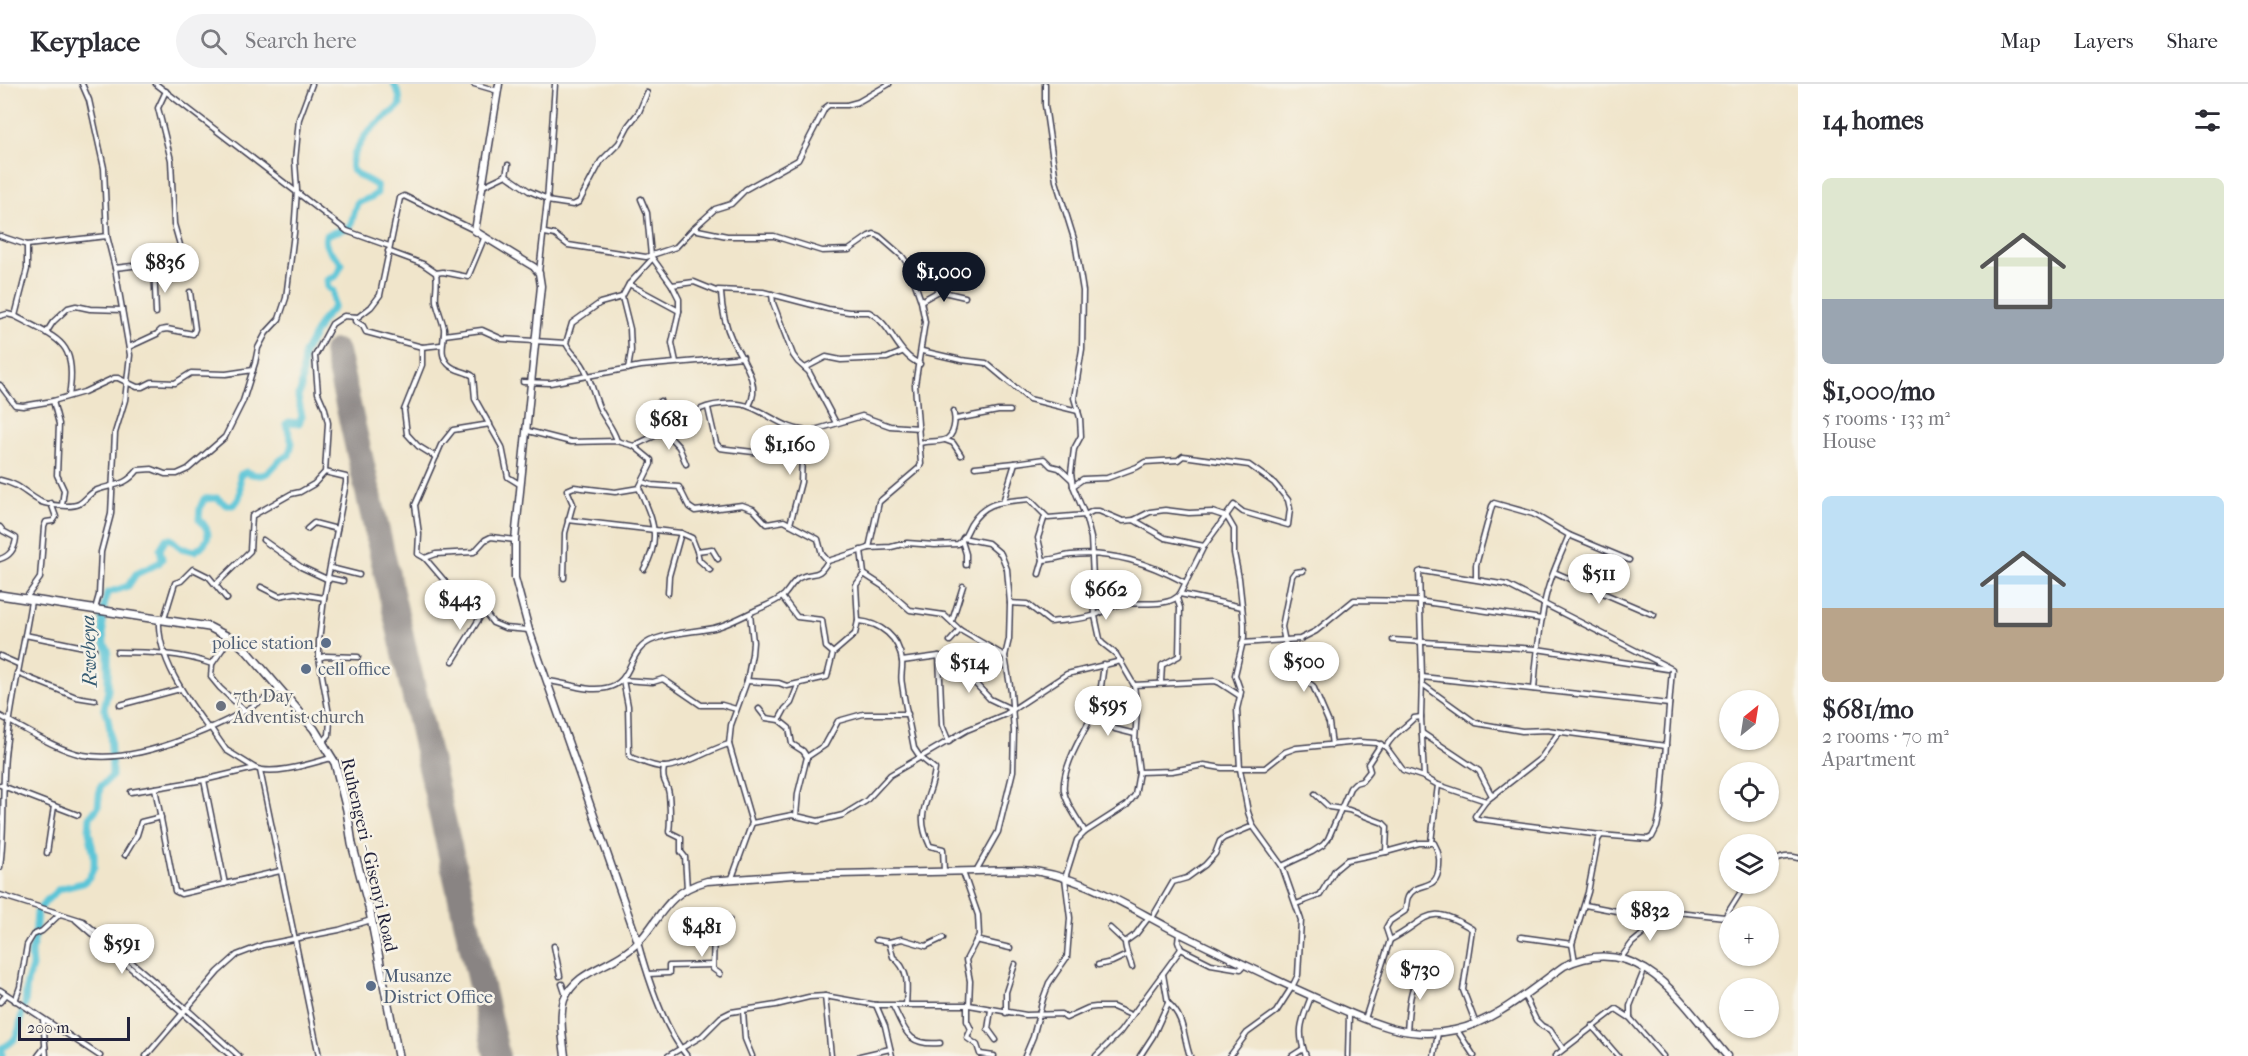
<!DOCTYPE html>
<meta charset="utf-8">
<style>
:root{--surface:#fff;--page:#f2f2f3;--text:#2b2b33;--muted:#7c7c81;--line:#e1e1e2;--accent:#111827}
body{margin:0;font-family:"IM FELL French Canon",serif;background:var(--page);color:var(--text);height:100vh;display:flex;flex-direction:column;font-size:22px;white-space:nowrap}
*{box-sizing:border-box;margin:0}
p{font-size:20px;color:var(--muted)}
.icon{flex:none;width:33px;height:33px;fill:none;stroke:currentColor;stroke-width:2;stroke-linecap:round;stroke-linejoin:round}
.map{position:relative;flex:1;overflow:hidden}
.panel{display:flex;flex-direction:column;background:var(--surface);width:450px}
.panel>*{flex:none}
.needle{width:39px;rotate:30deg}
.fabs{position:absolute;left:1719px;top:606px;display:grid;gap:12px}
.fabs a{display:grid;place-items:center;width:60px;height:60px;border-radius:50%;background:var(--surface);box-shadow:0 2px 4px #0004;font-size:30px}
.scale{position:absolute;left:18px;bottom:15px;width:112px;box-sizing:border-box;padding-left:6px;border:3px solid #22223b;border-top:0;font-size:16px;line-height:21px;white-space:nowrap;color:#22223b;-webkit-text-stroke:4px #f7f3e8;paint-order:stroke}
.price{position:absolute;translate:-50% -51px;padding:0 14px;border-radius:21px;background:#fff;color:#222;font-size:20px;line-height:39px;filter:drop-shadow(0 2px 3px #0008)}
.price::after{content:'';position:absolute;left:50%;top:36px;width:18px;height:14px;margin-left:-9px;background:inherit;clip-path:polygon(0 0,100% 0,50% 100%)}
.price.current{background:var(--accent);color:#fff}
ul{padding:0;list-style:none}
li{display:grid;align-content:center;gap:12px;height:318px;padding:0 24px}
li span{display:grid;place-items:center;height:186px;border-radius:9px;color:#555}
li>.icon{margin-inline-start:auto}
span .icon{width:108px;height:108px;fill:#fffc;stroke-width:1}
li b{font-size:26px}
h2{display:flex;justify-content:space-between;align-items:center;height:72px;padding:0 24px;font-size:26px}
header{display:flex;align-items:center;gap:36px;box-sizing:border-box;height:84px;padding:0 30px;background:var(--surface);border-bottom:2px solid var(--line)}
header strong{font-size:28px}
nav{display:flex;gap:33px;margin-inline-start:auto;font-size:21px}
.search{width:420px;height:54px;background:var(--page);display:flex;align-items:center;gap:15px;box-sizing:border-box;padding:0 21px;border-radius:33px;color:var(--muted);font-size:22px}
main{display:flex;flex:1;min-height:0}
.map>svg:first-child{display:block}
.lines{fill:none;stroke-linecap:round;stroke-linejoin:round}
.river{stroke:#5bc5d7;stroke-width:7}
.runway{stroke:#898483;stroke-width:26}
.minor-casing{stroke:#413f51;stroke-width:7}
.primary-casing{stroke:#413f51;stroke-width:9}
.trunk-casing{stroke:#413f51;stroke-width:10}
.minor{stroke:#fff;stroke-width:4}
.primary{stroke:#fff;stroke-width:6}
.trunk{stroke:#fff;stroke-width:7}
.service-dot{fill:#5c6f8a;stroke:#f7f3e8;stroke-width:2}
.worship-dot{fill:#6b7280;stroke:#f7f3e8;stroke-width:2}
.labels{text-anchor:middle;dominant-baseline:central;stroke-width:5;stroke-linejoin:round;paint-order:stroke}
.service-label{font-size:18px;fill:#4e5e75;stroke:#f7f3e8;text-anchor:start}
.worship-label{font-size:18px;fill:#5b616d;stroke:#f7f3e8;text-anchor:start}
.street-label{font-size:18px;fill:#22223b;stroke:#f7f3e8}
.water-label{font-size:20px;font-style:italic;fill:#365b72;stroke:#f7f3e8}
</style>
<header>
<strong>Keyplace</strong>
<div class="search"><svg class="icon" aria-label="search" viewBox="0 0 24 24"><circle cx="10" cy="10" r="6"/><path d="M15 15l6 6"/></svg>Search here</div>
<nav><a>Map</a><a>Layers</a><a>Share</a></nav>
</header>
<main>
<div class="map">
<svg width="1798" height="972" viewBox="0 0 1798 972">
<rect width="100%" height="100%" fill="#f7f3e8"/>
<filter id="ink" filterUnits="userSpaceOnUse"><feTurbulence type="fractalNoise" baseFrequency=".0167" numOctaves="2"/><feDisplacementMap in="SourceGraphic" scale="12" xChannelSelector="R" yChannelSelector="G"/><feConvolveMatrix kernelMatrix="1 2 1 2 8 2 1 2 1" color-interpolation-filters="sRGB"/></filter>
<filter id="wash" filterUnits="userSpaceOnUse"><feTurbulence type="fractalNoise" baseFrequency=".008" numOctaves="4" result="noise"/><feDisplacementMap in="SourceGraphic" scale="24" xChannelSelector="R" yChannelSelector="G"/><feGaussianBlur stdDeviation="1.35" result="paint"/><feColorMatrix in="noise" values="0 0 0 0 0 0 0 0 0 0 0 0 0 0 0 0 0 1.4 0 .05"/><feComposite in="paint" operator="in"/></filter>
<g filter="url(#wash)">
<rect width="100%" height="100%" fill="#f0e5cb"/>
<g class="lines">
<!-- river -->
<g class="river">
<path d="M25 921 27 898 32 883 31 869 35 853 37 828 47 816 59 805 83 799 90 792 94 783V771L89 747 90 733 98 723 100 703 112 692 110 646 108 634 104 624 108 606V566L104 559 102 533 107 509 128 502 136 490 159 479 162 475 160 465 166 455H171L181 464 195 467C211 457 212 448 199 435L200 424 204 415 217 414 226 421H233C244 413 239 403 240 391L246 388C274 399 269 378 289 371L292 359 286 340 289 338 299 339 302 332 298 313 301 305 304 269 321 238 334 223 333 207 328 204 327 196 336 192 342 180C336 170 322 166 326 151L350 143 357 119 372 113 377 109V102C370 96 359 93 353 87 346 78 364 52 371 45 379 36 391 31 400 21L399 11 394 0"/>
<path d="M2 972V964C22 955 18 943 23 925"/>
</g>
<!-- runway -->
<path class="runway" d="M336 268 497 972"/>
</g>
</g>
<g filter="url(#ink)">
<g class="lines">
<!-- minor casing -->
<g class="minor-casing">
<g id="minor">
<path d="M82 0 89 16 104 84 107 152 115 184 130 271 125 316 115 349 111 430 101 468 99 511 95 525"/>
<path d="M156 0 347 147 389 162"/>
<path d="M474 0 498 7"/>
<path d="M506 91 529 107 548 115"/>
<path d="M483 102 506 91 508 81"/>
<path d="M641 115 647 129 651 172 672 201 679 215V227L672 259 676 278"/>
<path d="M547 117 573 121 579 118 601 77 619 59 628 42 639 28 647 9"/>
<path d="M693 145 715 125 731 120 746 105 798 76 825 24 829 21H847L858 18 889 0"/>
<path d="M545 149 555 151 568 161 646 173 676 163 693 145 727 152H774L822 167 849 166 869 152 874 150 879 152 902 172 909 182 921 217 925 238 915 301 921 380 919 384 879 418 869 464"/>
<path d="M0 152 27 161 107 152"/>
<path d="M388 167 423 180 436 189C438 199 435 208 436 217 438 227 442 235 444 244 445 257 438 269 448 280 454 287 466 287 473 292L475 315 502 363 508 393 521 401"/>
<path d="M154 180 156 229"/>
<path d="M115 184 175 177 181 175 182 168 174 140 171 76 158 24 166 7"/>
<path d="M539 188 547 117 555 0"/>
<path d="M436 189 443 188 468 193 485 152"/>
<path d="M629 200 679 227"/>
<path d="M672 201 694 198 721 209C722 226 725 241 732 256 742 276 762 300 749 322"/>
<path d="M718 206 763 208 828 225 849 228H869C893 241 895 269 920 280"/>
<path d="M772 210 773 219 793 271 798 278 809 288 836 339"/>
<path d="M921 217 939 207 965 213"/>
<path d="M0 232 7 230 15 232C58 256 78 256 69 312"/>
<path d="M15 232 27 185V161"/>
<path d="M355 233V237L363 242 366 248 422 263"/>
<path d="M46 249 53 238 68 224 76 222 90 225 122 226"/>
<path d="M444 251 482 246 502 255 566 259 572 239 600 219 622 213"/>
<path d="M566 259C570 269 578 273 583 282 590 293 593 307 597 318 601 332 613 342 617 357"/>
<path d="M129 263 157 250 161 246 167 245 193 250 195 245 190 208"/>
<path d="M922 267 961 276 986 279 1029 315 1078 327"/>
<path d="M805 284 826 273 841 276 887 274 902 268"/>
<path d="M628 285 631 267 630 245 622 213 629 200 652 175"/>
<path d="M523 298 550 299 641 282 743 273"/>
<path d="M0 301 15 321 23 322 53 317 84 308 114 294H118L137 303H142L152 298 175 299 191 289 226 290 253 286"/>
<path d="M53 317 59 340 57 391 64 406 62 421"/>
<path d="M660 317C657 328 657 338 662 348"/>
<path d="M708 324 716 359 720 364C748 368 775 369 802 376"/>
<path d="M956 335 998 327H1010"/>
<path d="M490 340 453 346 441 361 415 421 419 450 418 470 425 474 448 501 480 522 493 539 505 544 529 546"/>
<path d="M528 347 571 358 617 357 634 362C650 353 669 347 685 337 689 334 692 331 696 328 708 319 737 317 750 323 771 331 787 347 811 347L862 332 890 342 919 344"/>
<path d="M664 347 679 363 686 380"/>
<path d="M945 356 953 359 961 371"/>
<path d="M920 359C927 357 937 358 944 356 955 353 956 335 953 327"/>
<path d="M436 373 418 362 407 350 404 326 422 281V263L441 261"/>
<path d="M975 383 1015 379"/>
<path d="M325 388 346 393V399L324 514 319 557V574L325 572 358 573"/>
<path d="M0 396C22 401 24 409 41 418 49 421 71 424 79 420 86 416 89 409 97 406 116 399 124 403 138 386L152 385 165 390H177L188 385 225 353 243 317 255 279 258 264 266 249 279 235 286 214 294 149 297 106 295 77 299 35 312 0"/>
<path d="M643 398 652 401 679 403 689 423 695 427 742 421 753 425 767 440 784 437 818 455 822 470 828 477"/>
<path d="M639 404C653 436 662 454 644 485"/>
<path d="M1003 418 1015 379 1044 375 1051 382 1059 384 1072 396"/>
<path d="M568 436 681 449 692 454 697 467 712 465 718 475"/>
<path d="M1134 436 1150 428 1165 426 1189 429 1212 428 1227 433 1234 445V469L1239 494 1244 540V553L1235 591 1241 608 1237 625 1240 685 1248 728 1253 742 1282 782 1301 836 1298 891 1292 903 1276 928 1247 949 1230 972"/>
<path d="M790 440 801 398 803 347"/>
<path d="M0 443 3 447 16 454C15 464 10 472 0 475"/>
<path d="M307 445 314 439 337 445"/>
<path d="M963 454 988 459 1001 470 1007 485 1010 519 1009 555 1005 572 1011 608 1014 647 1013 687 998 748 976 787"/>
<path d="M263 456 301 483 329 496"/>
<path d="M962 457 966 470V481"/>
<path d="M697 467 699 476 710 486"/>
<path d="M425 474 436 470 474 468 485 456 491 453 515 456"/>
<path d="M1043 476C1053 476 1062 472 1071 471 1113 467 1148 479 1184 498"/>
<path d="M331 484 359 491"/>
<path d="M1303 487 1295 488 1292 492 1282 543 1285 558 1297 586 1304 596 1313 602 1329 639 1332 661"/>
<path d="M1554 488 1654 531"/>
<path d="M864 490 884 503 910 526 944 531 960 546 1005 572"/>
<path d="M1039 490 1043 476 1038 454 1045 432"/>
<path d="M329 494 343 497"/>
<path d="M564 494 565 449 573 420 567 406 574 403 615 408 639 404 651 380V376L634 362"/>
<path d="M1476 495V481L1492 422 1494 419 1533 430 1569 451 1629 476"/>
<path d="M216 500 250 467 252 432 291 410 300 408 314 400 325 388 328 339 325 325 318 309 315 272 332 240 344 232 358 233 371 223 380 211 400 114 404 112 474 146"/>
<path d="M261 503 279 512 295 509 324 514"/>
<path d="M668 509 669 492 681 449"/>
<path d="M1180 510 1242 523"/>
<path d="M782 513 797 533 822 536 826 563 833 569"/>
<path d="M26 514 40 494 44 443 46 438 53 437 56 433 51 419"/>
<path d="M1010 519 1027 520 1050 538C1064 536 1079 536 1092 532 1102 530 1111 521 1122 520 1137 518 1170 524 1180 510L1204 462 1234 421 1243 428 1288 441 1290 425 1288 416 1274 399 1249 381 1183 372 1178 376 1145 378 1137 383 1107 394 1083 395 1073 402"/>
<path d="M159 535C157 574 186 614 208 644"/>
<path d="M164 535 175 499 181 497 193 485 209 493 227 515"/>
<path d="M858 537C881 539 899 553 902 577 903 585 900 592 902 600 905 622 910 643 914 664L920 673 935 685C931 717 913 727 930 762L943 765 944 787"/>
<path d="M952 537 963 502"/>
<path d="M25 551 94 565"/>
<path d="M230 554 212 580 211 593 220 604 245 627"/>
<path d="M1393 556 1537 565 1667 585"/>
<path d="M950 557 960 546"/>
<path d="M1242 559 1300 555 1316 547 1354 516 1418 517 1542 535"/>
<path d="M117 568C149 568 181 569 212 580"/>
<path d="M0 572 18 580"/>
<path d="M939 572 942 641 949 658"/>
<path d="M319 574 330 636 329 651 323 658"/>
<path d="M453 577 484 527"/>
<path d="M902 577 939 572 972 596 990 615 1011 625"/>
<path d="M17 589 76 613 95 616"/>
<path d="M1422 593 1669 620"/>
<path d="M548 597C567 599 586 608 606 604 636 598 625 565 655 555 674 548 694 548 714 544 726 541 740 534 752 528 762 523 775 519 784 511 789 506 793 497 799 494 814 486 817 496 828 477L869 464 891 463 907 459 935 461 958 460C965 455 967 447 971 440 986 416 1003 418 1029 415L1048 434 1085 431 1093 427H1099L1123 437 1134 436 1165 454 1204 462"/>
<path d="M747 597 779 599 787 602 827 593 833 569 855 550 858 537 856 501 864 490 861 466"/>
<path d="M1161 598 1162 581 1179 572 1180 524 1177 514"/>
<path d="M1422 600 1476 639 1522 647 1547 646 1666 662"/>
<path d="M1134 601 1215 597 1220 599 1240 612"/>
<path d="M1534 605C1536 577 1539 549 1544 521 1548 497 1560 473 1569 451"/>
<path d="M120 621 180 605"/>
<path d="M759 625 766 634 779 636 789 644 792 660 803 667 807 673"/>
<path d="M1095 625 1115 645 1135 650"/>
<path d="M0 632C23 644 59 667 83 671 141 682 232 638 280 605"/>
<path d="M779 636 785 625 791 619 798 601"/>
<path d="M210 643 226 666 255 684"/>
<path d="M1559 648 1541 674 1486 717 1475 732 1477 735 1601 751"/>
<path d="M1422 649 1479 687 1492 712"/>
<path d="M729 660C708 666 687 681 665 683 654 684 642 677 632 674L629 671 628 622 623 596 653 598 663 595 701 621H722L736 625"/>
<path d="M1386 663C1392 650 1405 644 1414 634L1421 633"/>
<path d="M664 683C661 699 668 699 669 710 670 725 671 733 669 748L681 754V768L685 773 687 805"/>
<path d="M260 686 319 972"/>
<path d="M1139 688 1172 687 1204 681 1222 684H1265L1285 668 1296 664 1359 658 1376 659 1386 663 1403 686 1424 693"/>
<path d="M204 696 225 800"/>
<path d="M0 701 78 731"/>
<path d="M1438 701 1486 717"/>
<path d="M155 704 175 807 181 810 280 787"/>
<path d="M131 708 204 696 255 684C274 692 312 679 331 674"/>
<path d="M1315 710 1329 723 1349 726 1383 739 1387 743 1386 768"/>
<path d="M796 732 798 709 807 673 825 661 838 637 863 630H908"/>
<path d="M752 739 792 731 818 737 843 731 866 717 890 691 967 646 1006 630 1067 590 1121 577"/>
<path d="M1085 748C1079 736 1066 721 1064 707 1061 683 1085 647 1095 626 1101 611 1102 595 1104 580"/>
<path d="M1431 758 1438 701 1424 693 1421 633 1422 593 1419 488 1422 487 1507 501 1672 585 1661 724 1657 743 1652 753 1648 755 1601 751 1598 756 1588 808 1572 860 1575 877"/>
<path d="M47 769 54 722"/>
<path d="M125 771 137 751 141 738 161 733"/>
<path d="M1768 781C1777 774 1787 771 1798 774"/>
<path d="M1282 782 1312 768 1323 761 1328 755 1350 704 1355 699 1362 697 1370 687 1368 680 1381 660"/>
<path d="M0 783C5 746 2 709 5 672 10 620 23 568 31 517"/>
<path d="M963 788 978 831 979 851 966 876 970 897 969 921"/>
<path d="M732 794 752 739 729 660 731 641 747 597 752 570 753 558 750 530"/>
<path d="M0 811 83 837 189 927 239 972"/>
<path d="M1296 820 1320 811 1335 786 1347 776 1386 768 1419 759H1434C1438 766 1440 774 1439 782 1437 810 1418 795 1408 813 1406 817 1407 822 1405 827L1390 837 1386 844 1390 856 1365 935"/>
<path d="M1585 821 1622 828H1677L1725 833 1742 806 1749 800"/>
<path d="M1152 834 1173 798 1187 794 1205 781 1215 770 1220 757 1224 754 1253 742"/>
<path d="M76 836 231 972"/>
<path d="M714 836V844L729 835H724"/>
<path d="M714 844 713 885 720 890"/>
<path d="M1110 844 1125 858 1136 850 1149 833"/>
<path d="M1644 849 1662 829"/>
<path d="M1179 850 1178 857 1181 865"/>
<path d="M1521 853 1572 860"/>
<path d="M876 856 889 858 902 855 926 862 943 854"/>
<path d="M976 856 1010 864"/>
<path d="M1390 856C1428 837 1426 816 1472 845L1463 906 1476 940"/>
<path d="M638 858C647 891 664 945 687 972"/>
<path d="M680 858 714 859"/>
<path d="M889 858 893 873C910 886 907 903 906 921"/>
<path d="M1125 858C1125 867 1130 874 1132 883"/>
<path d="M554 862 560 892"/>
<path d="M1621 874 1632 859 1643 850 1642 829"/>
<path d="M1098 881 1112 878 1127 871"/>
<path d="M648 890 669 889V882L713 881"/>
<path d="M562 900 565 909"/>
<path d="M0 906 100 972"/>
<path d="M1524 911 1536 936 1542 942 1550 946 1563 965"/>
<path d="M825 912 831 972"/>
<path d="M15 917 20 903 27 861 33 851 42 847 60 830"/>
<path d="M0 918 6 911"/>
<path d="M1168 919C1185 933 1183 953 1190 972"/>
<path d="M876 921 885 942 892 972"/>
<path d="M967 921V937L971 945 967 954 977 961 980 970 994 972"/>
<path d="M893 922C906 947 907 962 940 959"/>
<path d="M991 926 988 945 996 956"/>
<path d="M743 927 745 955 752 972"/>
<path d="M1006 929V908L1015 880"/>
<path d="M1630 933V922L1645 884"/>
<path d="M43 935 46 972"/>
<path d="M1592 942 1618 972"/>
<path d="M1457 946 1474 972"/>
<path d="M1407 948C1409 923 1408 898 1429 881"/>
<path d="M38 972 45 963"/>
<path d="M146 972 218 888 237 871 263 861 339 846 371 836"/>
<path d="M668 972 702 952 721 933 731 928 776 921 809 913 825 912 876 921H969L1026 931 1061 930 1066 934 1088 924 1096 923H1113L1131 931"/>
<path d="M860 972 890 965"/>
<path d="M1025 972 1033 953 1043 915 1049 899 1067 873 1070 834 1065 794 1077 756 1085 748 1127 721 1135 711 1139 688 1135 657 1137 625 1134 601 1116 570 1102 559 1100 555 1095 532 1091 454 1085 431 1073 402 1071 389 1074 365 1081 352 1080 334 1074 314 1082 265 1083 207 1075 158 1056 97 1045 21V0"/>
<path d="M1096 972 1120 948 1181 865 1211 880 1241 885 1244 881"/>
<path d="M1140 972 1153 952 1168 919 1163 890"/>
<path d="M1292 972 1303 965"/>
<path d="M1306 972C1296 947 1302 936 1311 913"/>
<path d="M1348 972 1349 931"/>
<path d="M1434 972 1438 949"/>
<path d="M1555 972 1616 925 1630 934 1663 972"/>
</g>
</g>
<!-- primary casing -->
<g class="primary-casing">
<g id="primary">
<path d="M499 0 475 147 534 183 539 189 541 202 515 456V494L529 546 638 858"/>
<path d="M565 972C563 956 559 932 564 916 575 889 604 884 625 869 659 847 658 810 707 797L793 791 1022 786C1079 789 1128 823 1177 848 1226 872 1275 896 1325 918 1368 937 1407 957 1455 946 1496 937 1530 906 1564 882 1641 845 1684 922 1727 972"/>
</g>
</g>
<!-- trunk casing -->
<g class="trunk-casing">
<path id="trunk" d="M0 511 209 543 236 557 247 567 314 645 335 679 347 726 352 760 369 823 398 972"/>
</g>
<!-- minor -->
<use href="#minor" class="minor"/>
<!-- primary -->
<use href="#primary" class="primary"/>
<!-- trunk -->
<use href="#trunk" class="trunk"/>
</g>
</g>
<!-- markers -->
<g class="service-dot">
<circle cx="326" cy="559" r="6"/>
<circle cx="306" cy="585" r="6"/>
<circle cx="371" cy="902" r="6"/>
</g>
<circle class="worship-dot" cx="221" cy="622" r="6"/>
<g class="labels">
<!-- service labels -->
<g class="service-label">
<text x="314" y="559" text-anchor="end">police station</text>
<text x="318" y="585">cell office</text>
<text x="383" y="892">Musanze<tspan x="383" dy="21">District Office</tspan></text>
</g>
<!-- worship labels -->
<g class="worship-label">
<text x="233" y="612">7th Day<tspan x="233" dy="21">Adventist church</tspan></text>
</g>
<!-- street labels -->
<g class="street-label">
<text transform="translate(369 771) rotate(77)">Ruhengeri - Gisenyi Road</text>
</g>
<!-- water labels -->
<g class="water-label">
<text transform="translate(89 567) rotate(-92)">Rwebeya</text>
</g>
</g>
</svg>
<div class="fabs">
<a><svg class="needle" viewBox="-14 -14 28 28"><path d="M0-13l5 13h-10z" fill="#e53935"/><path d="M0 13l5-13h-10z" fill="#7c7c81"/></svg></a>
<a><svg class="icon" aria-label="locate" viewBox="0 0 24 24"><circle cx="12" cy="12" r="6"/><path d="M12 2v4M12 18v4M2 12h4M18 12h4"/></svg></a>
<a><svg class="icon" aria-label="layers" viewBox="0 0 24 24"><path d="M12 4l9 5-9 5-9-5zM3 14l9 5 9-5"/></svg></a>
<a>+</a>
<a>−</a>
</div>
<div class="scale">200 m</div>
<b class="price" style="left:165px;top:210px">$836</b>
<b class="price current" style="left:944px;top:219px">$1,000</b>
<b class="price" style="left:669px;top:367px">$681</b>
<b class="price" style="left:790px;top:392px">$1,160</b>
<b class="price" style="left:1599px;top:521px">$511</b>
<b class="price" style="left:1106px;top:537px">$662</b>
<b class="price" style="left:460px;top:547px">$443</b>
<b class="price" style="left:1304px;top:609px">$500</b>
<b class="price" style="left:969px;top:610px">$514</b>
<b class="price" style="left:1108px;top:653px">$595</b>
<b class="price" style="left:1650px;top:858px">$832</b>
<b class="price" style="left:702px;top:874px">$481</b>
<b class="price" style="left:122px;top:891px">$591</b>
<b class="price" style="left:1420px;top:917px">$730</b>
</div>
<section class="panel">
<h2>14 homes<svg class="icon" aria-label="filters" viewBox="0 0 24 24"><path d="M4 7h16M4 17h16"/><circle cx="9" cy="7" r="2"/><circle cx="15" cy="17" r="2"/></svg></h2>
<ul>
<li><span style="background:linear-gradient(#dfe7d0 65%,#9aa5b1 0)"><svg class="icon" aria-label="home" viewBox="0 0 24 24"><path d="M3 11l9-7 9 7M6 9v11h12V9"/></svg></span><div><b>$1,000/mo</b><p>5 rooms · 133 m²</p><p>House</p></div></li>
<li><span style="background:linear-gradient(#bfe0f5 60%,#b9a48a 0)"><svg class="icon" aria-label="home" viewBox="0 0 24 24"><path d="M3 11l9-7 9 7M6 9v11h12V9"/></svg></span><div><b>$681/mo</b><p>2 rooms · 70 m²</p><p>Apartment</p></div></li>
</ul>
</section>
</main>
